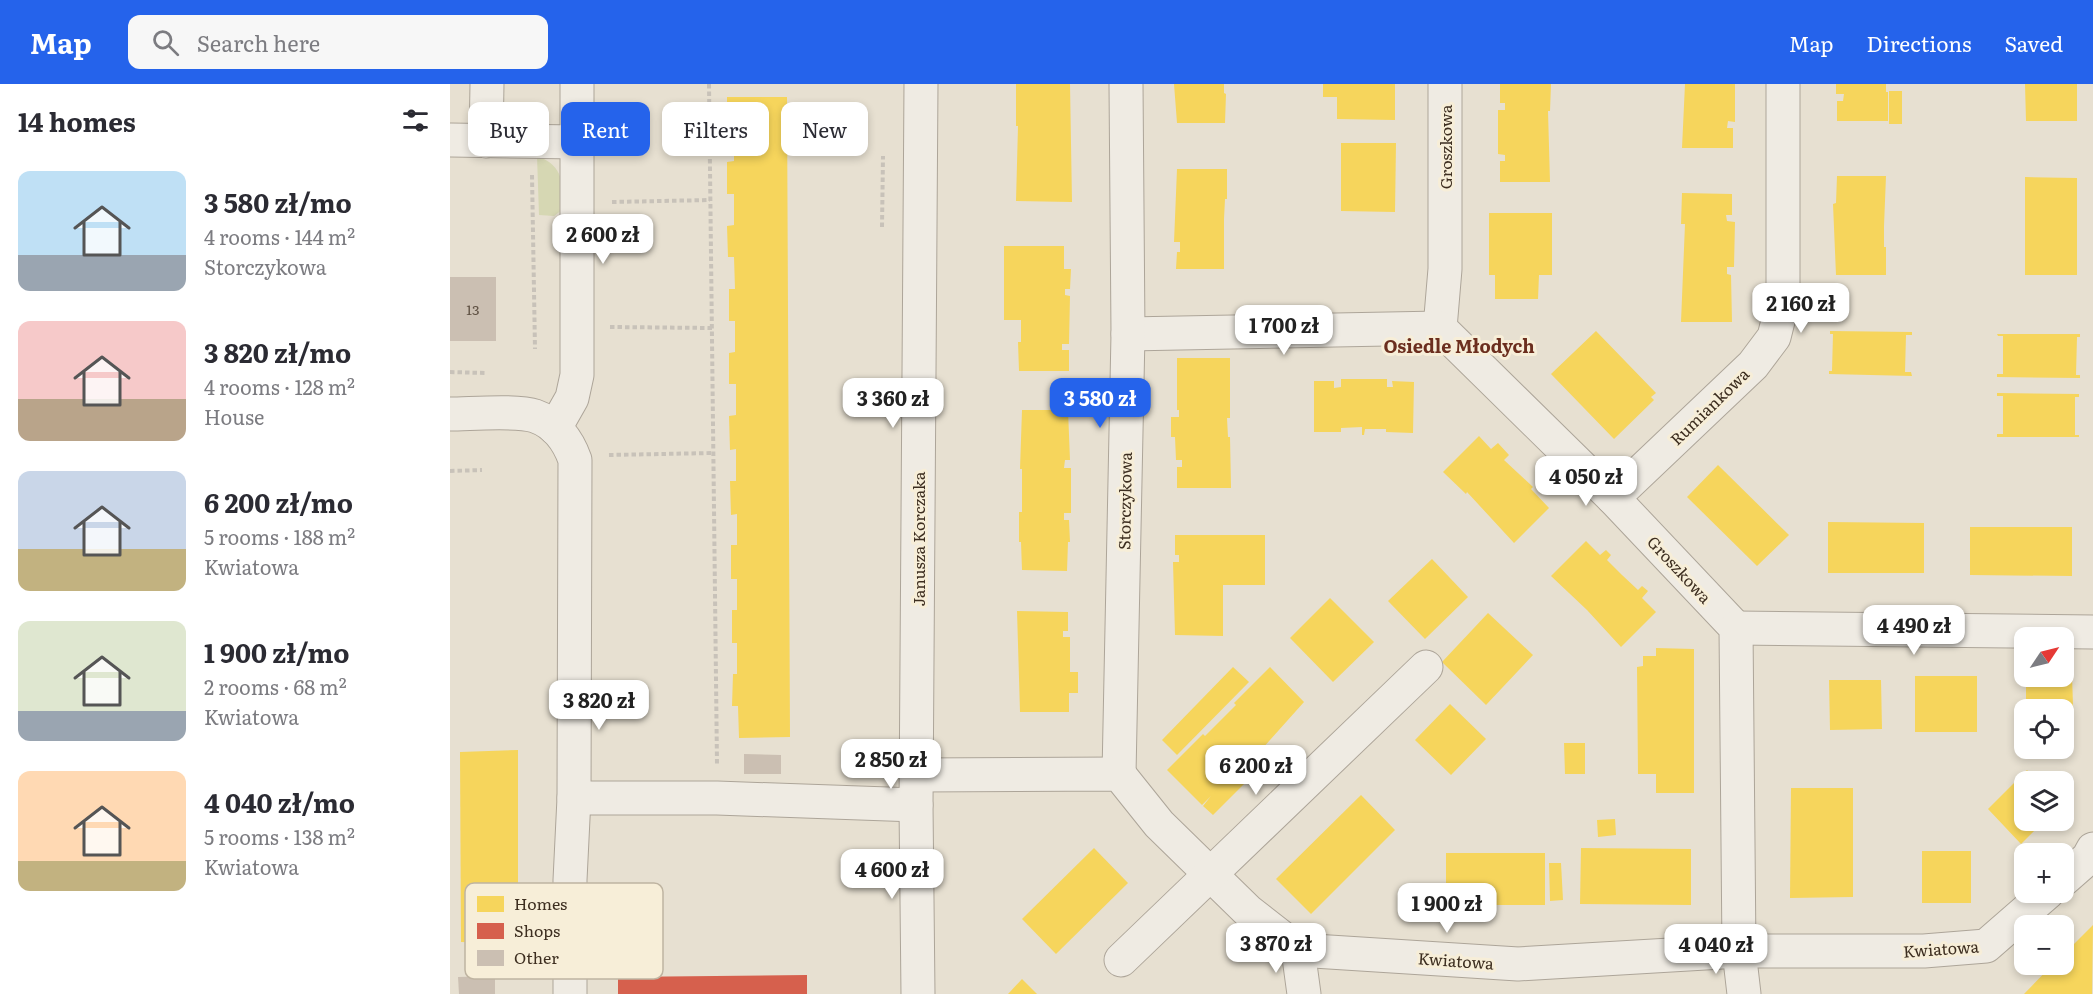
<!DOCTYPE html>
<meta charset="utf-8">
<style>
:root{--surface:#fff;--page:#f7f7f7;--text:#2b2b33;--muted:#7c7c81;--accent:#2563eb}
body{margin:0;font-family:Literata,serif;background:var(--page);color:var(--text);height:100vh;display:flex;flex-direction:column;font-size:22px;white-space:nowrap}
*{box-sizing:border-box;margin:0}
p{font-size:20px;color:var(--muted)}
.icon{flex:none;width:33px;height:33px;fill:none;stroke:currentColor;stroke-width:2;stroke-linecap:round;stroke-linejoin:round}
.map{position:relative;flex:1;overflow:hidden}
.details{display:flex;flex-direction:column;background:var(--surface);width:450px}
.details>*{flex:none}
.banner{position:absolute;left:18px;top:18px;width:570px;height:54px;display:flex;gap:12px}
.needle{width:39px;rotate:55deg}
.tools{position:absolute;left:1564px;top:543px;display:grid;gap:12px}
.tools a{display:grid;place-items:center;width:60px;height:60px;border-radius:12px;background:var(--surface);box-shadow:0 3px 9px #0003;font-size:30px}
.price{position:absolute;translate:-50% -51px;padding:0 14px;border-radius:12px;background:#fff;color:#222;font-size:20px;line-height:39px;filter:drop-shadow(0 2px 3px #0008)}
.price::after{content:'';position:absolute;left:50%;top:36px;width:18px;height:14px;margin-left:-9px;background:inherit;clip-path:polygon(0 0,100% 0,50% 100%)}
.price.current{background:var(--accent);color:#fff}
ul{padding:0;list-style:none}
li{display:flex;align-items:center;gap:18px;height:150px;padding:0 18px}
li span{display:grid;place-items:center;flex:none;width:168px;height:120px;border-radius:12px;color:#555}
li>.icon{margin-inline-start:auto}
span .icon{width:72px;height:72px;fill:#fffc;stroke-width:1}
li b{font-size:26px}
h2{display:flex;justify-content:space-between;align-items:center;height:72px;padding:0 18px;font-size:26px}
.pill{padding:0 21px;border-radius:12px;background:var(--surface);box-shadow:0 3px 9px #0003;font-size:21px;line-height:54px}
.pill.current{background:var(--accent);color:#fff}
header{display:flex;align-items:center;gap:36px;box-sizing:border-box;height:84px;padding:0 30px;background:var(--accent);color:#fff}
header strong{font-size:28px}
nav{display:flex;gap:33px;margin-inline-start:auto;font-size:21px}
.search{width:420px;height:54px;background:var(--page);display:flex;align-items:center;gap:15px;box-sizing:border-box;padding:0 21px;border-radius:12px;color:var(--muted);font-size:22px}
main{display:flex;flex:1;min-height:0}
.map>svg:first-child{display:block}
.green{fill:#d6d7b3}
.homes{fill:#f6d55c}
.shops{fill:#d6604d}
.building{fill:#cbbfb2}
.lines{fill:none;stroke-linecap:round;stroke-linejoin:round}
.minor-casing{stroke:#ada599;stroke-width:35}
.path{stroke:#c8c2b9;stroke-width:4;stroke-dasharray:4.5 3;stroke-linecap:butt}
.minor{stroke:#efebe3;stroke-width:33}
.labels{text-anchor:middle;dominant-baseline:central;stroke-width:6;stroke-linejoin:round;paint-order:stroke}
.number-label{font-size:14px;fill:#605244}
.street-label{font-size:16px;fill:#3d2e20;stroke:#f7eed8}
.neighbourhood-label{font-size:18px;font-weight:bold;fill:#6b2e1e;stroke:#f7eed8}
.key{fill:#f7eed8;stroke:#bfb4a1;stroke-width:1.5}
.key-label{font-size:16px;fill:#3d2e20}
</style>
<header>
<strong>Map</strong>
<div class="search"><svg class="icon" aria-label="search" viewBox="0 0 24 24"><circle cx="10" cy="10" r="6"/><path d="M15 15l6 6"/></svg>Search here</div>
<nav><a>Map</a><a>Directions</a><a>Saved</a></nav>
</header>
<main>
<section class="details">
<h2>14 homes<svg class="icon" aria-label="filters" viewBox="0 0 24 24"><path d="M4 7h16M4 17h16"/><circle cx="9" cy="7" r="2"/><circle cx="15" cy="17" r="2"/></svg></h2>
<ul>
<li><span style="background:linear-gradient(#bfe0f5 70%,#9aa5b1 0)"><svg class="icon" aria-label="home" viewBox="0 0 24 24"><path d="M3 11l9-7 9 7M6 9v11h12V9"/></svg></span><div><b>3 580 zł/mo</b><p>4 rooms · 144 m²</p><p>Storczykowa</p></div></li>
<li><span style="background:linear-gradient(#f6c9c9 65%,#b9a48a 0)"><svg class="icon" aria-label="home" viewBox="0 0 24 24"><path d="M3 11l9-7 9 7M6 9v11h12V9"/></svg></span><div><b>3 820 zł/mo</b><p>4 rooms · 128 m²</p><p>House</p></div></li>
<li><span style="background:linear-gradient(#c9d6e8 65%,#c2b280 0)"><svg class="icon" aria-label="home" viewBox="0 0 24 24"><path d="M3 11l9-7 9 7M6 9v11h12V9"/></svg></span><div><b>6 200 zł/mo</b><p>5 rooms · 188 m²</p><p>Kwiatowa</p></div></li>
<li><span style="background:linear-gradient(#dfe7d0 75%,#9aa5b1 0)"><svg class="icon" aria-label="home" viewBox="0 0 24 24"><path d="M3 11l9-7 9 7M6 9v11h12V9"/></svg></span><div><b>1 900 zł/mo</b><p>2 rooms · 68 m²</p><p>Kwiatowa</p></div></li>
<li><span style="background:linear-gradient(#ffd9b3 75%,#c2b280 0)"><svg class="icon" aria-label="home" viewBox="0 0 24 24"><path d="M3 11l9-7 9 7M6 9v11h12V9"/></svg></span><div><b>4 040 zł/mo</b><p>5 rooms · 138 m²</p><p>Kwiatowa</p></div></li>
</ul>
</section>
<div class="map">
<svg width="1643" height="910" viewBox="0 0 1643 910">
<rect width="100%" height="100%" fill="#e7e0d1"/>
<!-- green -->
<path class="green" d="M87 72C115 82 113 101 112 126L104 132 89 131Z"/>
<!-- homes -->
<g class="homes">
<path d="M566 0H620L622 118 566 117 568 42H566Z"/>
<path d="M724 0H774V9L776 10 775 39H727Z"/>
<path d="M873 0H945V36L887 35V13H873Z"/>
<path d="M1050 0H1101L1100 27H1098L1100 98H1050V77H1055V71L1048 70V26H1055V19H1050Z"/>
<path d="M1235 0H1285V38L1278 37 1277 44H1283V64H1232Z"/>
<path d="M1386 0H1436V8H1438V37H1387V17H1393L1394 10H1386Z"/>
<path d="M1575 0H1627V37H1576Z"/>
<rect x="1439" y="7" width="13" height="33"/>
<path d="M277 13H337L340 653 289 654 288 622H282L283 590H287V559H282V526H287V495H281V461H287V430L281 431 280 397H286V365L280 366 279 332 286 331V300H279V269L285 268V237H279V205H285L284 173H278L277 142 284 141V110H277V78L284 77V47H277Z"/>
<path d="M891 59H946L945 128 891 127Z"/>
<path d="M727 85H777V115H775L774 135V185H726L727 168H730V158H724Z"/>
<path d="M1387 92H1436L1434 142V163H1436V191H1386L1383 120 1386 119Z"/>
<path d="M1575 93 1627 94V191H1575Z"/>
<path d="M1232 109 1282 110V131H1276L1277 137 1285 138 1284 183H1277V190L1281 191 1282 238H1231L1235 140H1231Z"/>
<path d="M1039 129H1102V191H1089L1088 215H1045V191H1039Z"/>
<path d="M554 162H614V185H621L620 205H615V211L620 212 619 260H612V266H619V287H569L568 258H571V236H554Z"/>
<path d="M1146 247 1206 309 1201 313 1204 316 1164 355 1101 290Z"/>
<path d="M1380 247 1462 248V251H1456L1455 288H1461L1462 292 1379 290V287H1382L1383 250H1380Z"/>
<path d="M1547 250H1630V253H1627L1626 291H1630V294L1547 293V290H1553V252H1548Z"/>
<path d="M727 274H780V334H777L778 353H780L781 404H727V383H732V376H726L725 353H721V333H729V326H727Z"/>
<path d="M891 295H937V303H943L942 297 964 298 963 349 936 348V345H915L914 351H912V343L891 344V348H864V297H884V304L891 303Z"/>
<path d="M1547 309 1629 310V313H1625V351H1629V353H1547V350H1553V312H1547Z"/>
<path d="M572 326H618L620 376H615L614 384H621V429H614V436H619L620 458H618L617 487 572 486 571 458H569V428H572V385H570Z"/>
<path d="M1029 352 1041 365 1048 359 1059 371 1054 376 1083 403 1081 405 1099 424 1064 459 1017 408 1016 410 993 388Z"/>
<path d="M1268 381 1339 451 1307 482 1237 413Z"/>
<path d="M1378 438 1474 439V489H1378Z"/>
<path d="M1520 443H1622V492L1520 491Z"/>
<path d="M725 451H815V501H773V552L725 551 723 478H729V471H725Z"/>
<path d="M1136 457 1150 471 1156 466 1161 471 1157 476 1172 491 1188 506 1192 502 1198 507 1192 514 1206 528 1171 563 1137 526 1101 492Z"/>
<path d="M982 475 1018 513 975 555 938 517Z"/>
<path d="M880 514 924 558 883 598 840 554Z"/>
<path d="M567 527 618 528V547H613V553H620V588H628V609H619V628H570Z"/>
<path d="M1038 529 1083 571 1036 621 992 578Z"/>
<path d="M1206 564 1244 565V709H1206V690H1188L1187 583 1193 582V572H1206Z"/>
<path d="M783 583 799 598 727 671 712 656Z"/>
<path d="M820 583 854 618 795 684 802 692 763 731 753 722 761 712 752 721 717 686 753 650 755 652 786 621 784 619Z"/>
<path d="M1614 591H1622L1624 652H1614V626H1576V592Z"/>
<rect x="1465" y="592" width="62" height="56"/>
<path d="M1379 596H1431L1432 645 1380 646Z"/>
<path d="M1000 620 1036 655 1001 691 965 656Z"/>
<path d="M1114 659H1135V690H1115Z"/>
<path d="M68 666V860L11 858 10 668Z"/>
<path d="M1577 686 1588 698H1575V736H1595L1571 760 1538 725Z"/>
<path d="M1341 704H1403V813L1340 814Z"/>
<path d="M911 711 945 746 861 830 826 795Z"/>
<path d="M1165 735 1166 751 1148 753 1147 736Z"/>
<path d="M644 764 678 799 606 870 572 835Z"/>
<path d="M1131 764 1241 765V821L1130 820Z"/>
<rect x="1472" y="767" width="49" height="52"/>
<rect x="996" y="769" width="99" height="52"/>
<path d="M1099 779H1111L1113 816 1100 817Z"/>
<path d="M1643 841 1642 910H1574L1603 880H1614V870Z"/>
<path d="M572 895 587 910H558Z"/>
</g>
<!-- shops -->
<path class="shops" d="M357 891V910H168V893Z"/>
<!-- building -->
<g class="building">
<rect x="0" y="193" width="46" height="64"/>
<path d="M294 670 331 671V690H294Z"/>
<path d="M45 892V910H9L8 893Z"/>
</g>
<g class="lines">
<!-- minor casing -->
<g class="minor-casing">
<g id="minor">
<path d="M995 0V185L990 244 1163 414 1286 544 1289 867 1294 910"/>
<path d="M1 56 127 58"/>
<path d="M36 57 37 0"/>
<path d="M678 250 990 244"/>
<path d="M0 330C20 330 67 326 85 332 105 339 118 356 125 376L124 714H267L466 721"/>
<path d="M105 344 122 314 127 291V0"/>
<path d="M1163 414 1303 281 1324 253 1333 217V0"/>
<path d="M1286 544 1643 548"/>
<path d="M669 690 678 250 676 0"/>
<path d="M467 691 669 690 709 740 798 827 848 866 1068 880 1289 867H1474L1536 862 1598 808"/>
<path d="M1614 795 1638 774 1643 765"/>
<path d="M848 866 854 910"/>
<path d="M671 876 976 583"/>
<path d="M120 910V796L124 714"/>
<path d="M468 910 466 721 471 0"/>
</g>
</g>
<!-- path -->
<g class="path">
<path d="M259 0 267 680"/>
<path d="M82 91 85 265"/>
<path d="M162 118 260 116"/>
<path d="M432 143 433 72"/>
<path d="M160 243 262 244"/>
<path d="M0 288 35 289"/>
<path d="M159 371 263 369"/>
<path d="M0 387 32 386"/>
<path d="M405 682 425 679 432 675"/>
</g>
<!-- minor -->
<use href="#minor" class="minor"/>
</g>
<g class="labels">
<!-- number labels -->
<g class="number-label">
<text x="23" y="225">13</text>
</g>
<!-- street labels -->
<g class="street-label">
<text transform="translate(995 63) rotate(-90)">Groszkowa</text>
<text transform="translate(1259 322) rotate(-44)">Rumiankowa</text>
<text transform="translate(674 417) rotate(-89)">Storczykowa</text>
<text transform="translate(468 455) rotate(-90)">Janusza Korczaka</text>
<text transform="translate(1230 485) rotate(47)">Groszkowa</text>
<text transform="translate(1491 864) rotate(-4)">Kwiatowa</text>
<text transform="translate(1006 876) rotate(4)">Kwiatowa</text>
</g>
<!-- neighbourhood labels -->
<g class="neighbourhood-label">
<text x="1009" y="261">Osiedle Młodych</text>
</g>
</g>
<!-- legend -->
<rect x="15" y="799" width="198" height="96" rx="9" class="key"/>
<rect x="27" y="812" width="27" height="16" fill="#f6d55c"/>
<rect x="27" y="839" width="27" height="16" fill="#d6604d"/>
<rect x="27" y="866" width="27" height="16" fill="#cbbfb2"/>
<g class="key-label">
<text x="64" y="826">Homes</text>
<text x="64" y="853">Shops</text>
<text x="64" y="880">Other</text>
</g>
</svg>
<div class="tools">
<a><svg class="needle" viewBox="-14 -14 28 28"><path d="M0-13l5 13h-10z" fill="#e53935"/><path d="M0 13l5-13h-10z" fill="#7c7c81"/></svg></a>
<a><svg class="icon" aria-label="locate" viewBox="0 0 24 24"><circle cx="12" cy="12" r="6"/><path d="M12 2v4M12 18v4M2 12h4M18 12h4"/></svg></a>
<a><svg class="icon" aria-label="layers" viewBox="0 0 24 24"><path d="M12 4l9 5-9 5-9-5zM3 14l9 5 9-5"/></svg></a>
<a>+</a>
<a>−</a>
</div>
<b class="price" style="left:153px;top:181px">2 600 zł</b>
<b class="price" style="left:1351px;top:250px">2 160 zł</b>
<b class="price" style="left:834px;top:272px">1 700 zł</b>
<b class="price" style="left:443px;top:345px">3 360 zł</b>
<b class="price current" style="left:650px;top:345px">3 580 zł</b>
<b class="price" style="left:1136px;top:423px">4 050 zł</b>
<b class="price" style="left:1464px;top:572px">4 490 zł</b>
<b class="price" style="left:149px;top:647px">3 820 zł</b>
<b class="price" style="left:441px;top:706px">2 850 zł</b>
<b class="price" style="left:806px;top:712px">6 200 zł</b>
<b class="price" style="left:442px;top:816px">4 600 zł</b>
<b class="price" style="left:997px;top:850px">1 900 zł</b>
<b class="price" style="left:826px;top:890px">3 870 zł</b>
<b class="price" style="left:1266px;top:891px">4 040 zł</b>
<div class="banner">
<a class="pill">Buy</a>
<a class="pill current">Rent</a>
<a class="pill">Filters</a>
<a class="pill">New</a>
</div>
</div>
</main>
